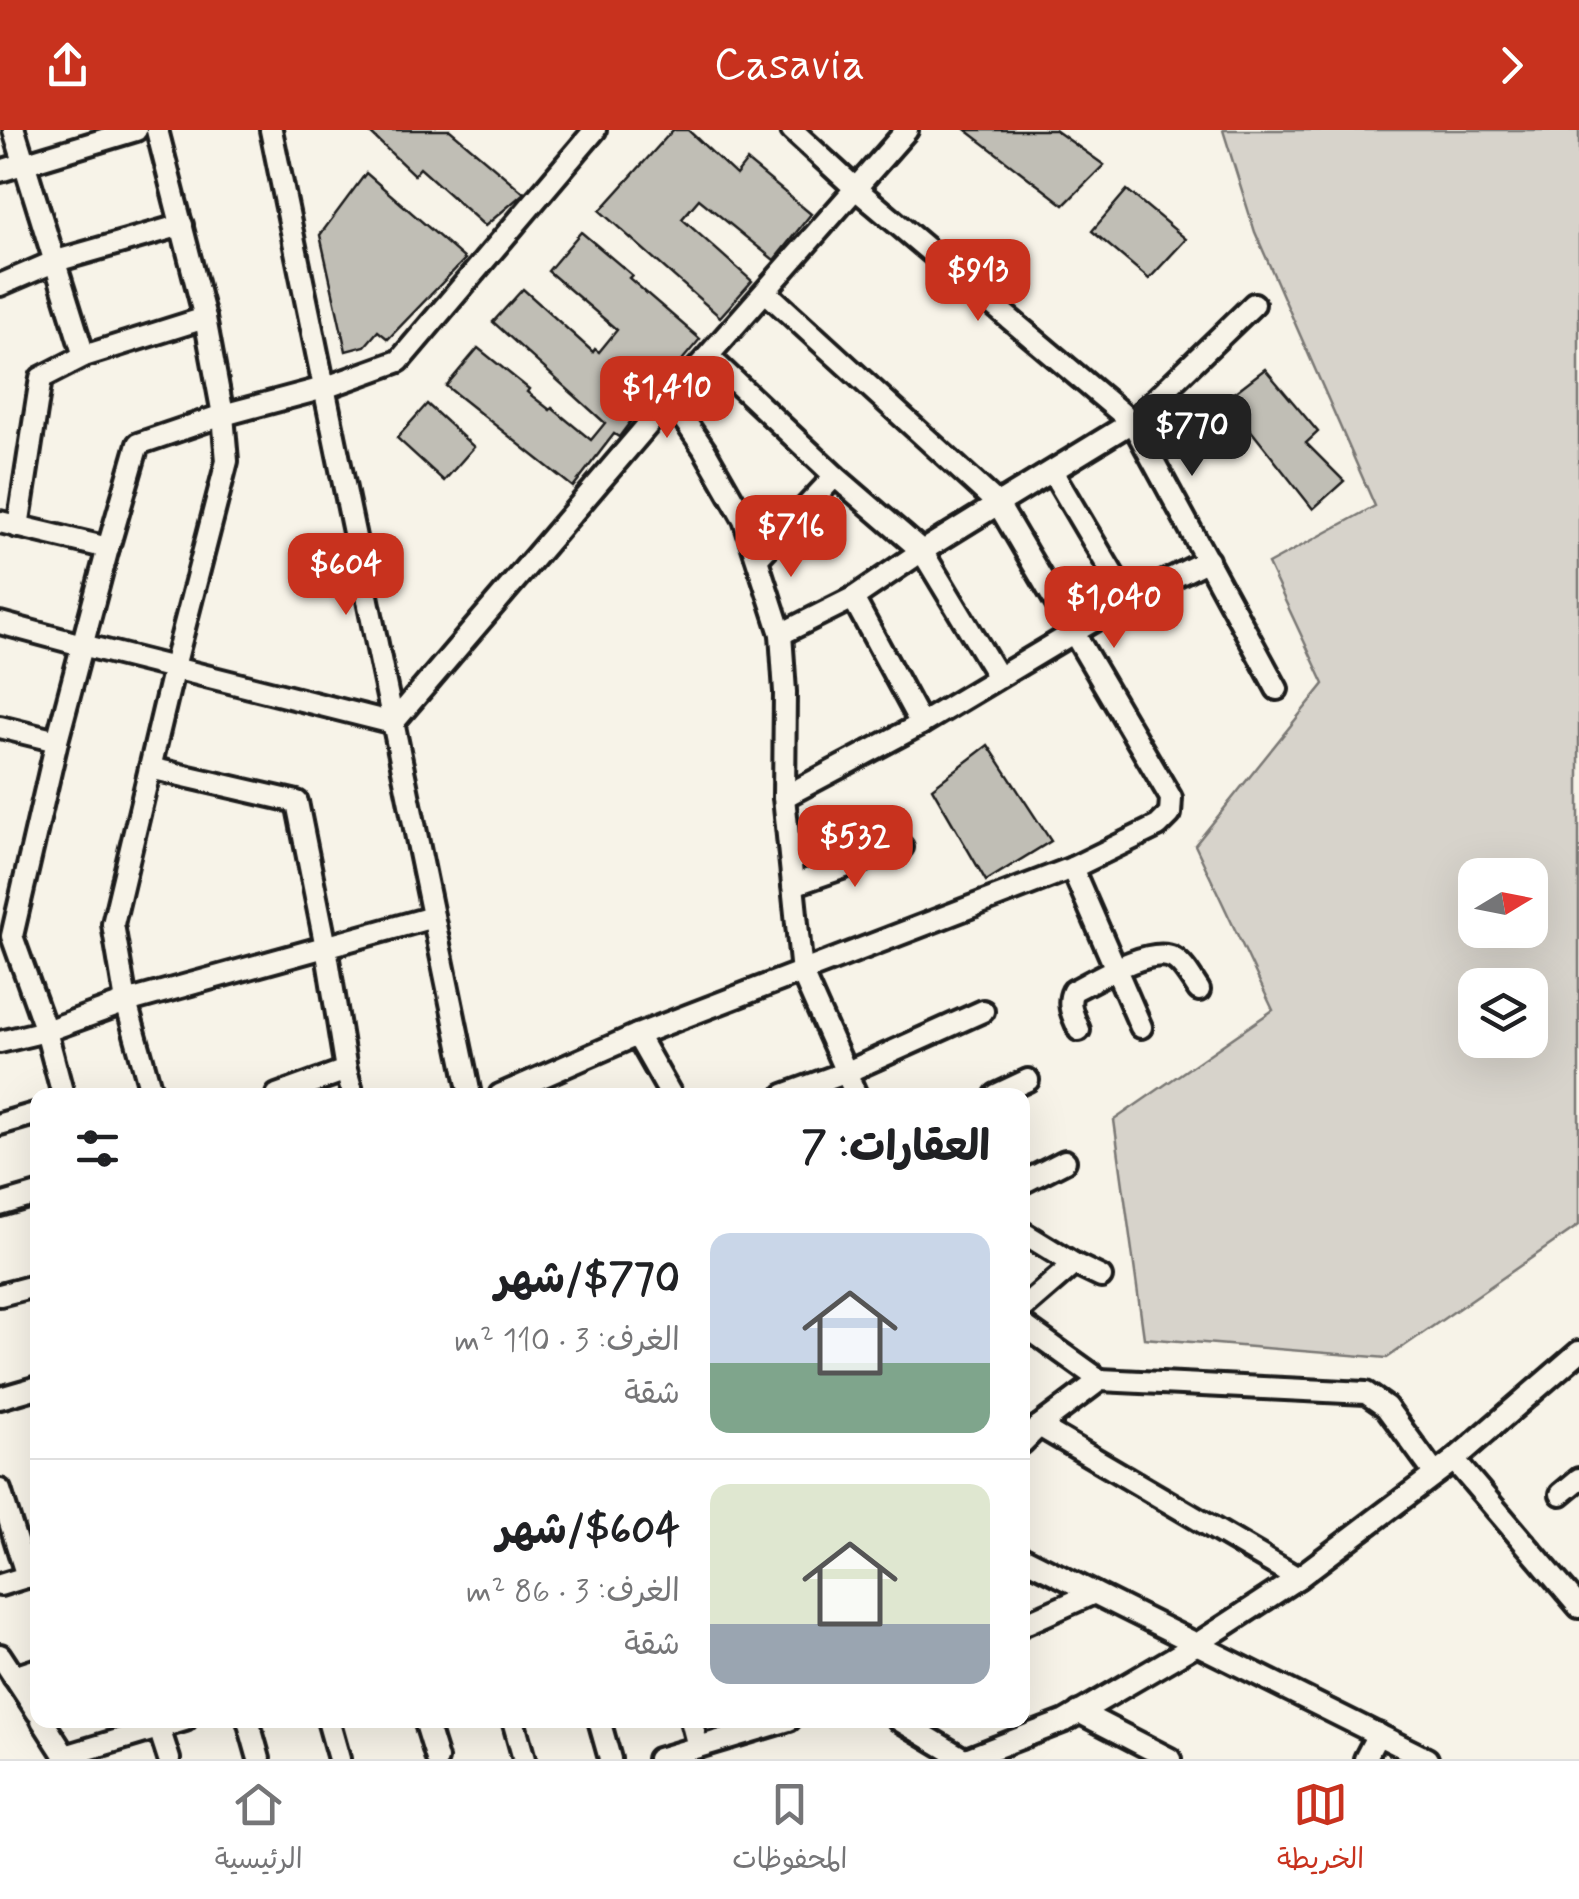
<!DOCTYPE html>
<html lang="ar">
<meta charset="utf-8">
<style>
:root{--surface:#fff;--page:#f6f6f6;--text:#202124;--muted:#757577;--line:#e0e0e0;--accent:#c8321e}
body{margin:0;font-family:Mynerve,"Playpen Sans Arabic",sans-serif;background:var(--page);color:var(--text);direction:rtl;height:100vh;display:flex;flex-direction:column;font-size:38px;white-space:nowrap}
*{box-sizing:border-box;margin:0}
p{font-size:32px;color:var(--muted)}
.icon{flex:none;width:55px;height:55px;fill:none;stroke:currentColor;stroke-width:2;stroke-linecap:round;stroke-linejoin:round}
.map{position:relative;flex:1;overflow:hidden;direction:ltr}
.details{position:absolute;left:30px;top:958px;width:1000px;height:640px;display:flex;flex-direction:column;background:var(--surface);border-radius:20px;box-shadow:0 10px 40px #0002;direction:rtl}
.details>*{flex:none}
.needle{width:65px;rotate:80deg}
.buttons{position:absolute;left:1458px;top:728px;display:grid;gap:20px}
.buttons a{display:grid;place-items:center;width:90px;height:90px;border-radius:20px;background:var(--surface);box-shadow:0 10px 40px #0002;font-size:50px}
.price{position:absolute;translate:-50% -85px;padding:0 22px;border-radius:20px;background:var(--accent);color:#fff;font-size:32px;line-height:65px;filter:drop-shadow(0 2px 5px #0008)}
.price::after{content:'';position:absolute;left:50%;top:60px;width:30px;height:22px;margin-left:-15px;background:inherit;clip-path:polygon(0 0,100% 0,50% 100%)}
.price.active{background:#222;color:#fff}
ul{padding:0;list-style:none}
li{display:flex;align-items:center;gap:30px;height:250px;padding:0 40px}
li+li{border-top:2px solid var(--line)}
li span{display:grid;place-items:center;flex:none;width:280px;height:200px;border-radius:20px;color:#555}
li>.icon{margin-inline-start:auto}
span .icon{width:120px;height:120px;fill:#fffc;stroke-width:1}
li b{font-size:42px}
h2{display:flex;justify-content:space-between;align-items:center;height:120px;padding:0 40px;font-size:42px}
header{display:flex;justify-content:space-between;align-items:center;height:130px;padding:0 40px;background:var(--accent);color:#fff;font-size:45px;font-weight:600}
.tab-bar{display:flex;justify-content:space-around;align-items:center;height:140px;border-top:2px solid var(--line);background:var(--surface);font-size:28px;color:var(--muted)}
.tab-bar a{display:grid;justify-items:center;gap:5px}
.tab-bar .active{color:var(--accent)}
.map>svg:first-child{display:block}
.green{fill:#d7d3cb;stroke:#7a7874;stroke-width:2.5;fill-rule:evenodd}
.building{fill:#c0beb5;stroke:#1c1c1c;stroke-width:2.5}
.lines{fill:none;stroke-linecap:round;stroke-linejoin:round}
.minor-casing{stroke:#1c1c1c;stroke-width:28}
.minor{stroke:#f7f3e8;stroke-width:20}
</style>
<header><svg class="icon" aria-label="forward" viewBox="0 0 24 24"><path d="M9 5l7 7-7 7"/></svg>Casavia<svg class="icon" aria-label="share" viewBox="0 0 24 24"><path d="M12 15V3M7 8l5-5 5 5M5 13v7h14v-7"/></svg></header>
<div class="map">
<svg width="1579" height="1629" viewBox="0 0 1579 1629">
<rect width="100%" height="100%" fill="#f7f3e8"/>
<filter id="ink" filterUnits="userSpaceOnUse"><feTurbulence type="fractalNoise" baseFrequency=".01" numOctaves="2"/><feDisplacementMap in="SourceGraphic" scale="20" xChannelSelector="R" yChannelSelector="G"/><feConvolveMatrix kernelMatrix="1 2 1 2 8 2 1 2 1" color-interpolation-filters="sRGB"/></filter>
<g filter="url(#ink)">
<!-- green -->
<path class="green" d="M1223 0H1579V1095L1387 1228 1144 1208 1114 990 1273 880 1195 715 1324 554 1268 434 1375 376 1255 102ZM1475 745H1530V800H1475ZM1475 855H1530V910H1475Z"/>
<!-- building -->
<g class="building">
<path d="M367 0H450L524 63 485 96 420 38 414 45Z"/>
<path d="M673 0H688L736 45 747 31 811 84 774 130 699 69 682 89 752 151 720 187 600 81Z"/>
<path d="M966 0H1055L1104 35 1064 75Z"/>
<path d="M366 43 465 129 388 209 378 201 365 216 346 221 320 105Z"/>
<path d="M1127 60 1186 109 1149 149 1092 101Z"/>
<path d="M581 102 632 145 629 148 700 209 666 249 664 247 619 307 614 304 573 357 446 256 478 218 529 259 527 262 550 280 552 278 591 310 605 293 493 192 523 159 593 222 595 219 599 222 617 200 548 141Z"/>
<path d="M1265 239 1318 302 1306 313 1344 351 1313 379 1226 269Z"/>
<path d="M427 274 474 317 444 351 397 308Z"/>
<path d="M988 615 1051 711 986 751 932 658Z"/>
</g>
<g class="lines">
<!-- minor casing -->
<g class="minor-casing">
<g id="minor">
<path d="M14 0 84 226"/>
<path d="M271 0 470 965"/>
<path d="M792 0 856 59 1132 292 1277 559"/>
<path d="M0 41 136 0"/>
<path d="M0 155 56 131 182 95"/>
<path d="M766 162 998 374 1132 292 1254 174"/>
<path d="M709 227 835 346"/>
<path d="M670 269 704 319 744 389 781 504 785 562 784 667 802 843 856 965"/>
<path d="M1053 343 1128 470"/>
<path d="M0 392 108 418"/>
<path d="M18 397 41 248 84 226 205 188"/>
<path d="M758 428 835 346 922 421 998 547"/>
<path d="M853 468 921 594"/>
<path d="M0 493 82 515 393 593 670 269 907 0"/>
<path d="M0 597 57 611"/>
<path d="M150 638 297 672 326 817 346 940"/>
<path d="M784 667 921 594 1128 470 1208 430"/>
<path d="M1072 738 1141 897"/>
<path d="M793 755 902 717"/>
<path d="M1079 900C1074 887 1066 875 1073 861 1095 850 1150 816 1173 828 1184 834 1192 850 1199 860"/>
<path d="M637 905 671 965"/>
<path d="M0 912 46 901 126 872 433 787"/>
<path d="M63 965 46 901 12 806 57 611 108 418 138 314 223 285 324 258 399 231 595 0"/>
<path d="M152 965 126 872 113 794 174 537 227 331 223 285 205 188 157 0"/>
<path d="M277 965 346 940 353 965"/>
<path d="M500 965 637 905 1072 738 1158 696 1170 684 1171 668 998 374 922 421 853 468 781 504"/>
<path d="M784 965 847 942 983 881"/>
<path d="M996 965 1028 950"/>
<path d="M0 994 38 983"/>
<path d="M1022 1053 1065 1031"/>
<path d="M0 1075 38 1064"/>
<path d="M1022 1102 1074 1134 1101 1147"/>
<path d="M0 1165 38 1155"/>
<path d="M1022 1179 1074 1134"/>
<path d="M1022 1194 1100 1250 1039 1296 1022 1313"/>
<path d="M1100 1250 1366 1263 1386 1277 1435 1344"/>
<path d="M0 1268 38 1257"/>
<path d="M1454 1330 1579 1477"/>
<path d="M0 1360 27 1447"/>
<path d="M1561 1364 1579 1349"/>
<path d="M1022 1427 1427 1629"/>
<path d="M1298 1448 1454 1330 1579 1222"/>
<path d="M0 1455 36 1444"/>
<path d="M1022 1495 1094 1463"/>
<path d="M0 1525 38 1583"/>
<path d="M14 1547 38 1539"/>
<path d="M1079 1582 1170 1629"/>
<path d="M42 1590 65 1626 185 1590"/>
<path d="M248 1590 259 1629"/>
<path d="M328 1590 339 1629"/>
<path d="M425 1590 437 1629"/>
<path d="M513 1590 524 1629"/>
<path d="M599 1590 610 1629"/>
<path d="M691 1590 698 1617"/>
<path d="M899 1590 964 1629"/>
<path d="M159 1598 169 1629"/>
<path d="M658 1629 789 1590"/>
<path d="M966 1629 1065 1591 1197 1514 1298 1448 1039 1296"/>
<path d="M1365 1629 1378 1604"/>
</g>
</g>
<!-- minor -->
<use href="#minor" class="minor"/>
</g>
</g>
</svg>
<div class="buttons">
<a><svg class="needle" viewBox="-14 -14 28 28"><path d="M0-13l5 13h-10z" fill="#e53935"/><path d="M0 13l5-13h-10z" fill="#757577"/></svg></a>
<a><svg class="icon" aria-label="layers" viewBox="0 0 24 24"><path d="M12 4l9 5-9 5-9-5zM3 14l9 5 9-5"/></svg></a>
</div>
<b class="price" style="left:978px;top:194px">$913</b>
<b class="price" style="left:667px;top:311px">$1,410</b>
<b class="price active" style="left:1192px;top:349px">$770</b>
<b class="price" style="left:791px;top:450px">$716</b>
<b class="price" style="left:346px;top:488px">$604</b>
<b class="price" style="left:1114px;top:521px">$1,040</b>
<b class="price" style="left:855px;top:760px">$532</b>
<section class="details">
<h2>العقارات: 7<svg class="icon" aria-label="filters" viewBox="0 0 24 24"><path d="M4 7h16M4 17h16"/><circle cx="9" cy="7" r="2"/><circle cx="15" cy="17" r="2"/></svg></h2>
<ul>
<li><span style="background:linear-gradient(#c9d6e8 65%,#7fa58c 0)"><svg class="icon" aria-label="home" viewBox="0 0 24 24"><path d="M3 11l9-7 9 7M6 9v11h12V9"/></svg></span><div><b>$770/شهر</b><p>الغرف: 3 · 110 m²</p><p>شقة</p></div></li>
<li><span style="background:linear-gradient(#dfe7d0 70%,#9aa5b1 0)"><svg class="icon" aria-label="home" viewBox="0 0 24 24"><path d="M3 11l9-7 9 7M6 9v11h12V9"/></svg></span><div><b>$604/شهر</b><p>الغرف: 3 · 86 m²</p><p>شقة</p></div></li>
</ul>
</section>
</div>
<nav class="tab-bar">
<a class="active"><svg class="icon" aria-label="map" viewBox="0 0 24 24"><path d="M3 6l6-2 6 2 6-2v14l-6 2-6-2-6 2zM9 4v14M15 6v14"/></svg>الخريطة</a>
<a><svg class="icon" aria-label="saved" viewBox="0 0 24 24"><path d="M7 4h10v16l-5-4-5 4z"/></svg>المحفوظات</a>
<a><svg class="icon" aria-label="home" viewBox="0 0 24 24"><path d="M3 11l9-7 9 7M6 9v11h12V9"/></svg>الرئيسية</a>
</nav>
